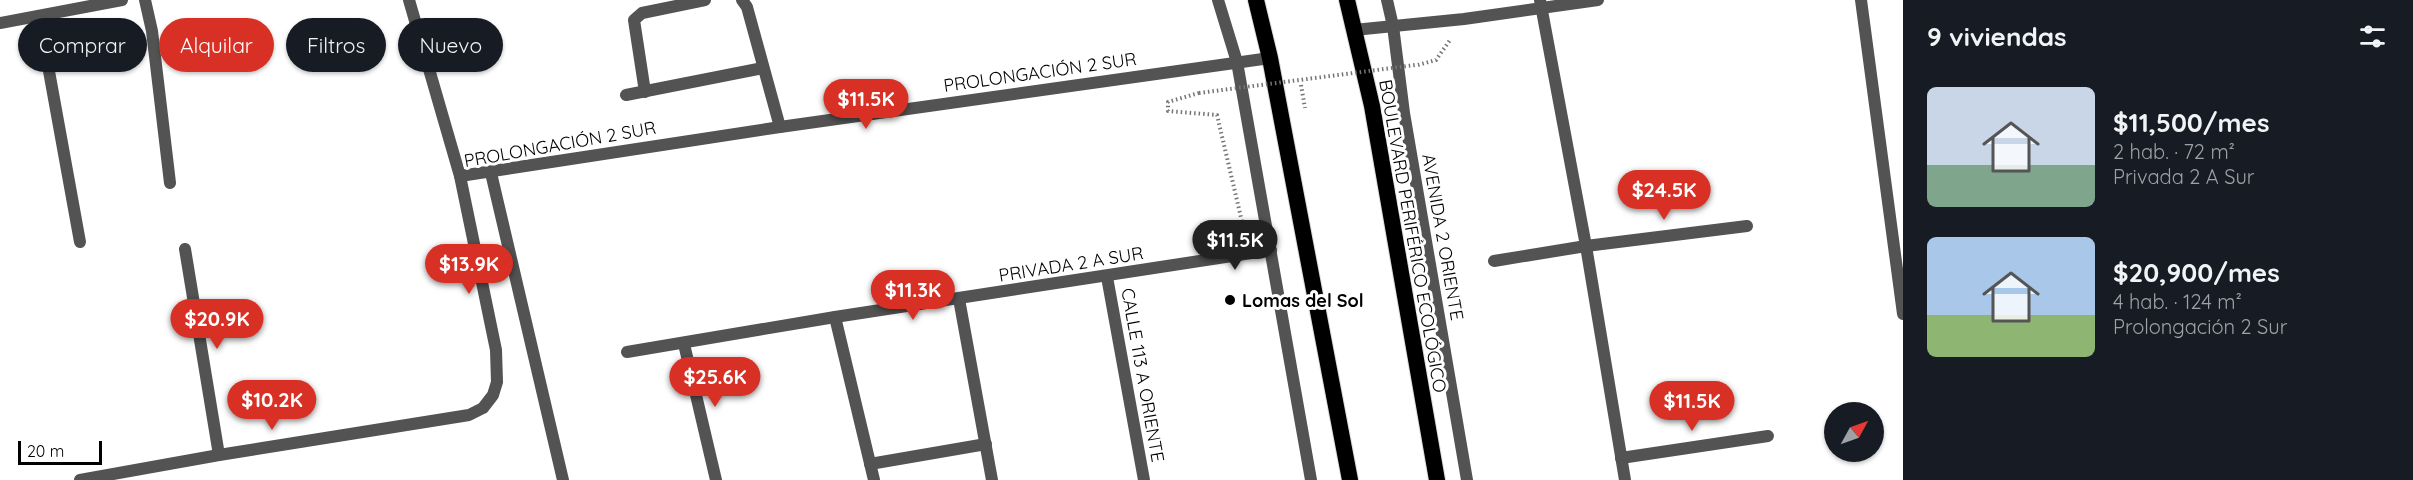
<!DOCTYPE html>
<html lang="es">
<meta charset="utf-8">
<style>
:root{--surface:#171b24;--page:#20242c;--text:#f1f3f6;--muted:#9ea1a6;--accent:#d93025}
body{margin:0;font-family:Quicksand,sans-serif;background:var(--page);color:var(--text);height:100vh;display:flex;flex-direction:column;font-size:22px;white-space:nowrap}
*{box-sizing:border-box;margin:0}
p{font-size:20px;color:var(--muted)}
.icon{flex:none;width:33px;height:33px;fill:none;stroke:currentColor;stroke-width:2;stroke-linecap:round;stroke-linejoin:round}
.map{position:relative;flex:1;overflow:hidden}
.sheet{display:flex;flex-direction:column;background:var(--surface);width:510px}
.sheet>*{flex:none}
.guide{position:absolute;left:18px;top:18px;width:570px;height:54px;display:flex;gap:12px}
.needle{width:39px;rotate:50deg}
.buttons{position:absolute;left:1824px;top:402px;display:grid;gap:12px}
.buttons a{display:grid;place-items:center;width:60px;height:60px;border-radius:50%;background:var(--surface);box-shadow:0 2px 4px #0004;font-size:30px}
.scale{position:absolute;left:18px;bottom:15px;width:84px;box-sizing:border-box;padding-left:6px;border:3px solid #000;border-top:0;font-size:16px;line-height:21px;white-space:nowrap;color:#000;-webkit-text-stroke:4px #fff;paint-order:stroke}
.price{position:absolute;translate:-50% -51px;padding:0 14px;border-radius:21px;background:var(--accent);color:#fff;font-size:20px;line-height:39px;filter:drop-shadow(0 2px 3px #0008)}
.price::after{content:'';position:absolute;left:50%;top:36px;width:18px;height:14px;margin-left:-9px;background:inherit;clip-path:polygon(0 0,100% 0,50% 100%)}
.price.selected{background:#222;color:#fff}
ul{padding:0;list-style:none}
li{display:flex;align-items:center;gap:18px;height:150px;padding:0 24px}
li span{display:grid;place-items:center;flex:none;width:168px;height:120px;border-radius:9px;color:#555}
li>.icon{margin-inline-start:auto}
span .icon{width:72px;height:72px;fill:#fffc;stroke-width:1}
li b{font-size:26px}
h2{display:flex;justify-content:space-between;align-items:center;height:72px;padding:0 24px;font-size:26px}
.tag{padding:0 21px;border-radius:27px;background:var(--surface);box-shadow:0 2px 4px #0004;font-size:21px;line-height:54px}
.tag.selected{background:var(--accent);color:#fff}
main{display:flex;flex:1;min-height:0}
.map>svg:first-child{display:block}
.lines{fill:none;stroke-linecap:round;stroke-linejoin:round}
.trunk-casing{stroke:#dbdbdb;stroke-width:18}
.path{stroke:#757575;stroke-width:4;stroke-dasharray:1.5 3;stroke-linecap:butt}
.service{stroke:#535353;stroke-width:12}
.minor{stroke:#535353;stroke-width:12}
.tertiary{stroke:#535353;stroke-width:12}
.trunk{stroke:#000;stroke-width:16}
.path-bridge{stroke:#757575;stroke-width:4;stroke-dasharray:1.5 3;stroke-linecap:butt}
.poi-dot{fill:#000;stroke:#fff;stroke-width:2}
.labels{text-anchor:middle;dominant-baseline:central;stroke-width:6;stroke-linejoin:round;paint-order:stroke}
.street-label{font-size:18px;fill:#000;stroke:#fff}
.poi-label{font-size:18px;font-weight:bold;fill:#000;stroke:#fff;text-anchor:start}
</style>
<main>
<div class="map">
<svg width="1903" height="480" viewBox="0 0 1903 480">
<rect width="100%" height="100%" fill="#fff"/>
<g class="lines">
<!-- trunk casing -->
<g class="trunk-casing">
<g id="trunk">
<path d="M1256 0 1270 58 1350 480"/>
<path d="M1347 0 1372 106 1437 480"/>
</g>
</g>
<!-- path -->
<g class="path">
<path d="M1418 65 1436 60 1450 40"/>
<path d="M1301 85 1305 108"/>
<path d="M1199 93 1168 102V111L1217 115 1243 226"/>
</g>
<!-- service -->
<g class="service">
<path d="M742 0 747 7 780 127"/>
<path d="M645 92 634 20 642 13 705 0"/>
<path d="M626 95 763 68"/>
</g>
<!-- minor -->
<g class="minor">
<path d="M145 0 152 31 170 183"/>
<path d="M1540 0 1586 246 1625 480"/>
<path d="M1861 0 1903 314"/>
<path d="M39 16 80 242"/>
<path d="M0 23 122 0"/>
<path d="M1393 26 1404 113 1467 480"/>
<path d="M491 173 563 480"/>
<path d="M460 176 780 127 1270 58"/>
<path d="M185 249 219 455"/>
<path d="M1494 261 1586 246 1747 226"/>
<path d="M1107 277 1144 480"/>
<path d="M959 299 992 480"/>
<path d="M835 317 874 480"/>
<path d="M684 344 716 480"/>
<path d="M627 352 835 317 1271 250"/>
<path d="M1621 458 1768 436"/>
<path d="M870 464 986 444"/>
<path d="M80 480 219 455 469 415 483 408 493 395 497 382 496 350 460 176 409 0"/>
</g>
<!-- tertiary -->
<g class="tertiary">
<path d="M1218 0 1237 62 1311 480"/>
<path d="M1387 0 1393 26"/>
<path d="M1354 30 1464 19 1598 0"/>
</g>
<!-- trunk -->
<use href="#trunk" class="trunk"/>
<!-- path-bridge -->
<path class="path-bridge" d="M1199 93 1415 65"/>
</g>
<!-- markers -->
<circle class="poi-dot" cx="1230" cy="300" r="6"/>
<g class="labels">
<!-- street labels -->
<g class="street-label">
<text transform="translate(1040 72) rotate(-8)">PROLONGACIÓN 2 SUR</text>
<text transform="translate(560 144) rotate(-10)">PROLONGACIÓN 2 SUR</text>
<text transform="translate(1413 236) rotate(80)">BOULEVARD PERIFÉRICO ECOLÓGICO</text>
<text transform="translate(1443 237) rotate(80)">AVENIDA 2 ORIENTE</text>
<text transform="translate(1071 264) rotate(-9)">PRIVADA 2 A SUR</text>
<text transform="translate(1143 375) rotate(80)">CALLE 113 A ORIENTE</text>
</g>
<!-- poi labels -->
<g class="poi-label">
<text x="1242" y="300">Lomas del Sol</text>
</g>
</g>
</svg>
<div class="buttons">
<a><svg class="needle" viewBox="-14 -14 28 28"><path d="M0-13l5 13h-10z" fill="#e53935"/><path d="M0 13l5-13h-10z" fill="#9ea1a6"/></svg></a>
</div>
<div class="scale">20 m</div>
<b class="price" style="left:866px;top:130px">$11.5K</b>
<b class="price" style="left:1664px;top:221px">$24.5K</b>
<b class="price selected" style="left:1235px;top:271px">$11.5K</b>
<b class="price" style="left:469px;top:295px">$13.9K</b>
<b class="price" style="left:913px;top:321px">$11.3K</b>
<b class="price" style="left:217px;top:350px">$20.9K</b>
<b class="price" style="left:715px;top:408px">$25.6K</b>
<b class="price" style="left:272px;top:431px">$10.2K</b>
<b class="price" style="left:1692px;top:432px">$11.5K</b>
<div class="guide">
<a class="tag">Comprar</a>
<a class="tag selected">Alquilar</a>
<a class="tag">Filtros</a>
<a class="tag">Nuevo</a>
</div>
</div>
<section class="sheet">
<h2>9 viviendas<svg class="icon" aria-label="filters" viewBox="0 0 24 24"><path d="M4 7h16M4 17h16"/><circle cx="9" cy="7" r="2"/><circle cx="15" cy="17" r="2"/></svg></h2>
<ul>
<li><span style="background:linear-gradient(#c9d6e8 65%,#7fa58c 0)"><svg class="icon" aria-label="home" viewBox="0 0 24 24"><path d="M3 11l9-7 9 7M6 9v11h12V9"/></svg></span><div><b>$11,500/mes</b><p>2 hab. · 72 m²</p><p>Privada 2 A Sur</p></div></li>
<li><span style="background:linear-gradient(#a9c7e8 65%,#8fb573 0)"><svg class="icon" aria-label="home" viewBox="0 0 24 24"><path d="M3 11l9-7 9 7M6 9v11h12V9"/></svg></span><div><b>$20,900/mes</b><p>4 hab. · 124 m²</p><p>Prolongación 2 Sur</p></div></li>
</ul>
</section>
</main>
